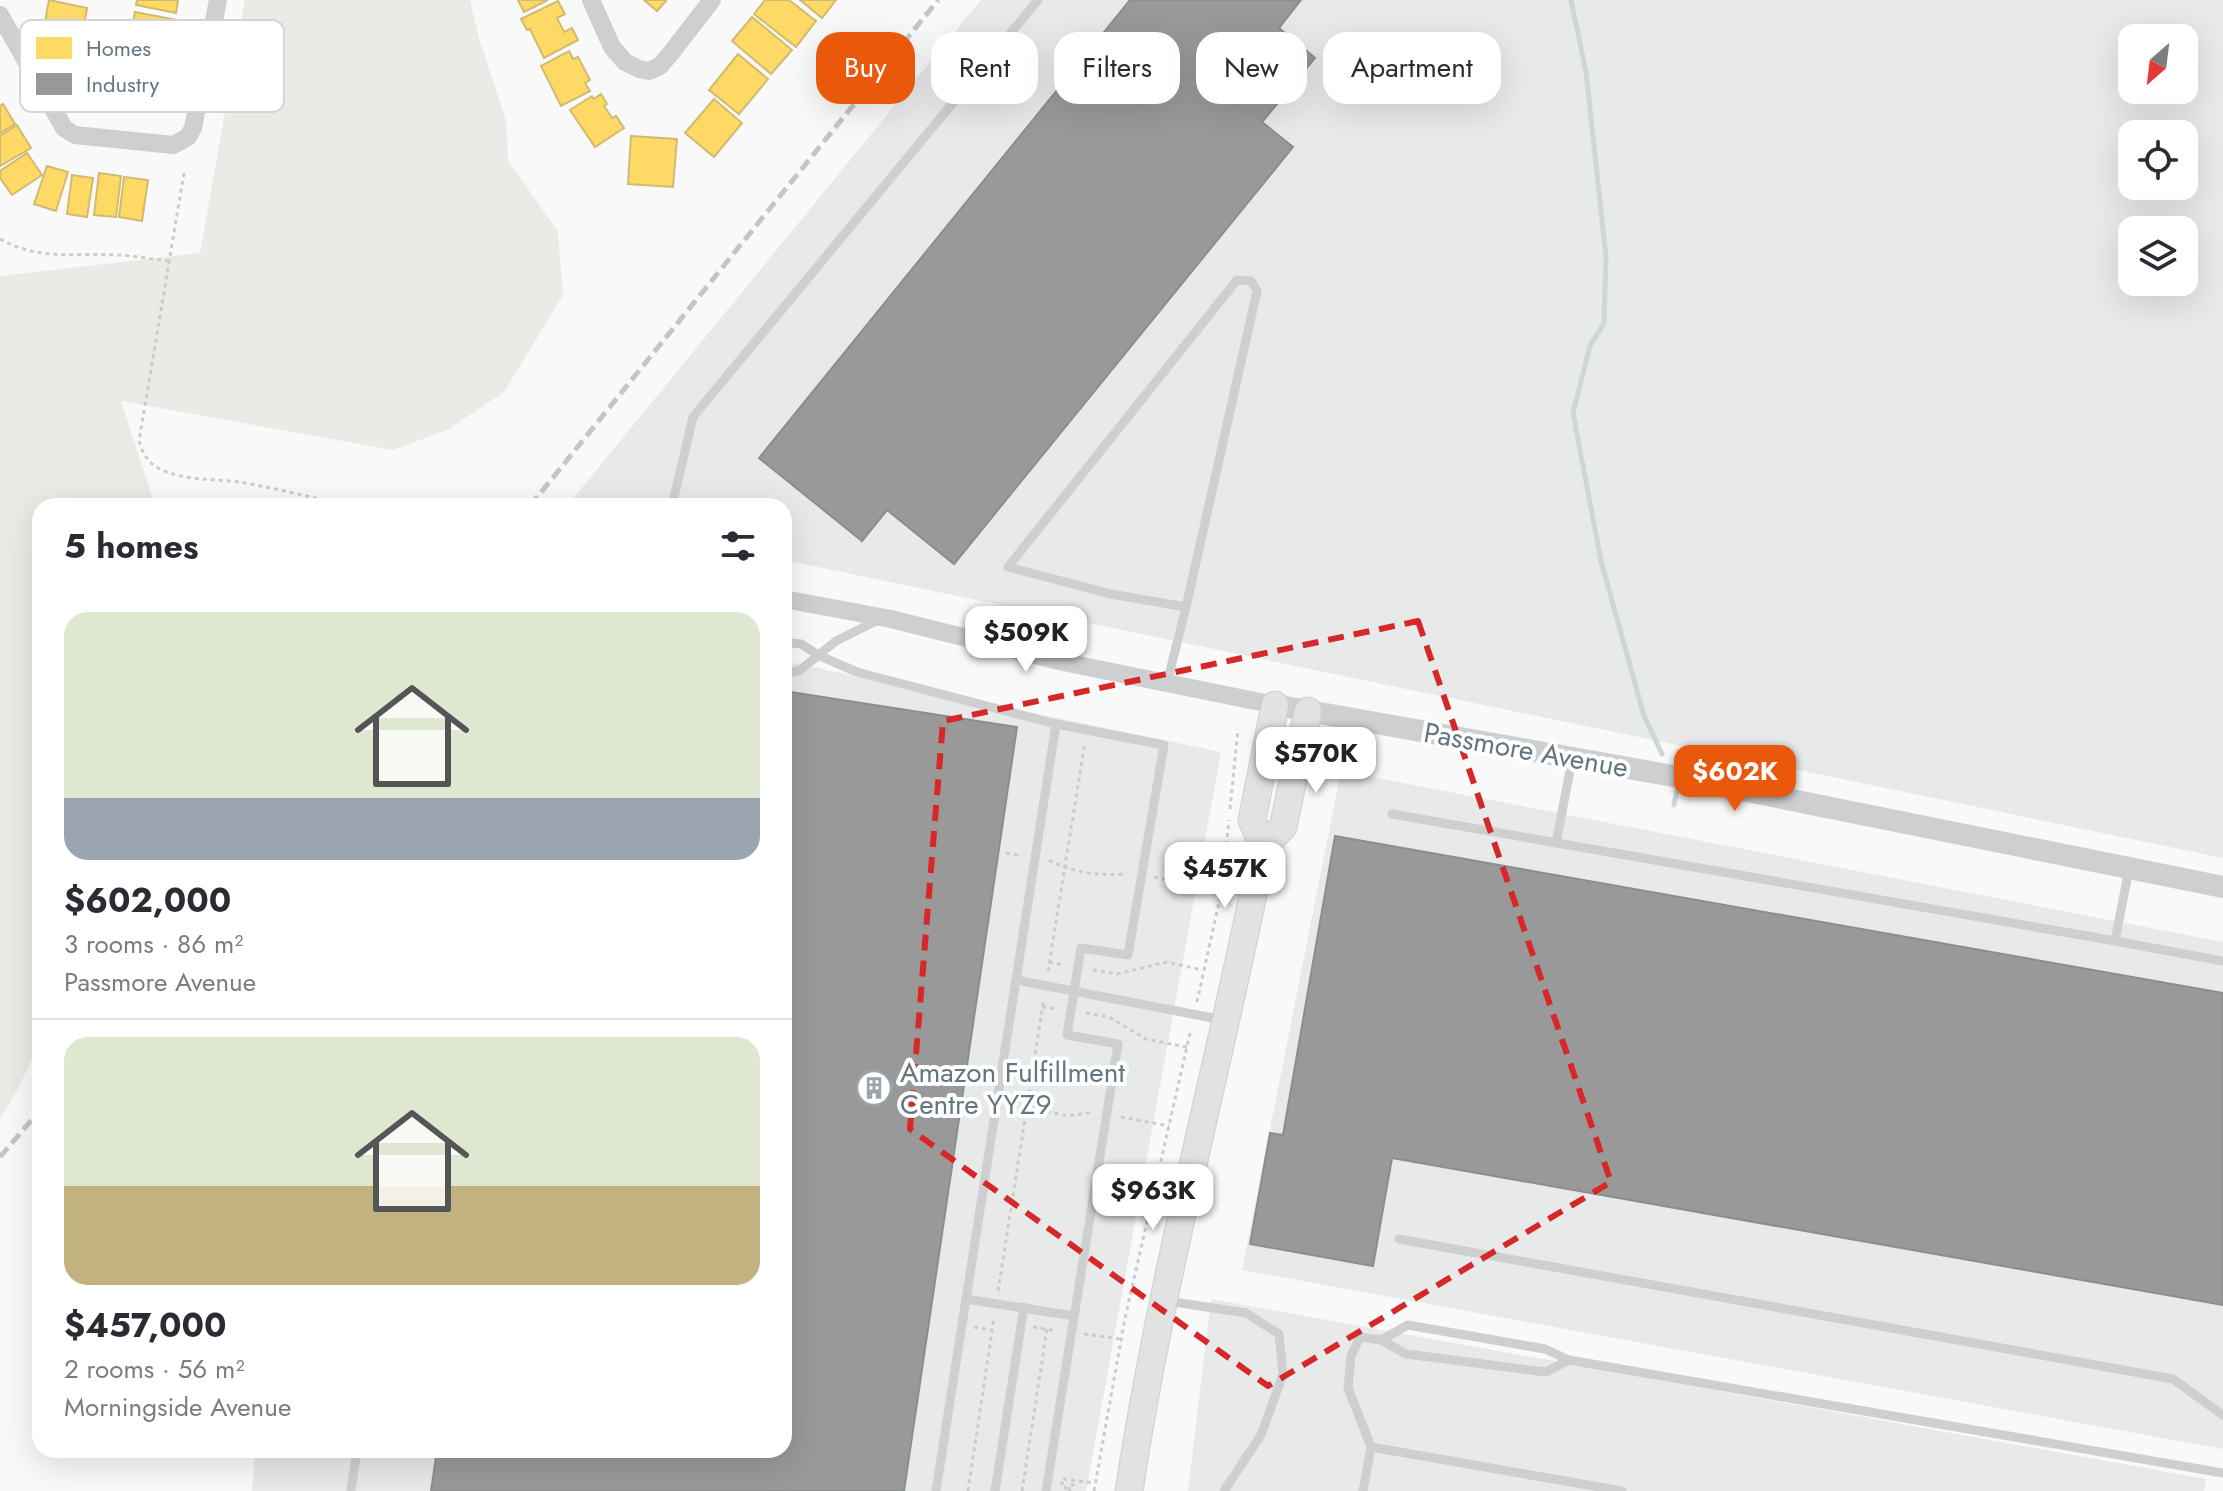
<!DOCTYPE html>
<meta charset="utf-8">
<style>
:root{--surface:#fff;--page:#f2f2f3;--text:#2b2b33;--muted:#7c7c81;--line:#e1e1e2;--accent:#ea580c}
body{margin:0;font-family:Jost,sans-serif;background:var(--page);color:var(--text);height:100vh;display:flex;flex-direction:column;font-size:30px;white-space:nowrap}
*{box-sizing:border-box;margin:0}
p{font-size:26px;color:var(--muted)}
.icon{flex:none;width:44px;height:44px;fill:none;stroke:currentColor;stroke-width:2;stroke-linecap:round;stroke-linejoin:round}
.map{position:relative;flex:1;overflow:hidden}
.sheet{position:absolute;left:32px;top:498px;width:760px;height:960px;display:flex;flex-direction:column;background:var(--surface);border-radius:24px;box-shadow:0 8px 32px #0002}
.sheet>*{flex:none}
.top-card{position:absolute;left:816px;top:32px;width:760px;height:72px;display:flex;gap:16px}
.needle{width:52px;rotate:208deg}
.buttons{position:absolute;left:2118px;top:24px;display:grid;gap:16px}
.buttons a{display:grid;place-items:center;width:80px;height:80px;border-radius:16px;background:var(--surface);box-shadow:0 8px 32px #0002;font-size:40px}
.price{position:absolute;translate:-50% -68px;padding:0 18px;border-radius:16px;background:#fff;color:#222;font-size:26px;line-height:52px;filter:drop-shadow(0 2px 4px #0008)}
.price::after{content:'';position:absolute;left:50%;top:48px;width:24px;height:18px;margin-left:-12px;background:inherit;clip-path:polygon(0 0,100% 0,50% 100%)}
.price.selected{background:var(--accent);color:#fff}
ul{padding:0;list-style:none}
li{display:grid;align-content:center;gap:16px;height:424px;padding:0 32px}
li+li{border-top:2px solid var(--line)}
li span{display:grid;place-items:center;height:248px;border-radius:24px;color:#555}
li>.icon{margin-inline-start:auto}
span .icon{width:144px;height:144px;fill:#fffc;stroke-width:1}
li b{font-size:34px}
h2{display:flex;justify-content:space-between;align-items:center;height:96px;padding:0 32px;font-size:34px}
.chip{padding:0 28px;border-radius:24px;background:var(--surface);box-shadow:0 8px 32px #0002;font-size:28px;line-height:72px}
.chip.selected{background:var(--accent);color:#fff}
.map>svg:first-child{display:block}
.built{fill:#e8e9e9;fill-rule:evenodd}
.green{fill:#e8ebe6}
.homes{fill:#ffd966;stroke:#d1bb6f;stroke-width:2}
.industry{fill:#999;stroke:#898e92;stroke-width:2}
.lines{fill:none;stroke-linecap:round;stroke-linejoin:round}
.stream{stroke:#ced6d9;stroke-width:5}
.secondary-casing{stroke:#d5d6d7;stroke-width:29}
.path{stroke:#cbcccd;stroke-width:3;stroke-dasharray:4 4;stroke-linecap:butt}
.service{stroke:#cecfd0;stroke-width:9}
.minor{stroke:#cecfd0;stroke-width:18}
.tertiary{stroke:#cecfd0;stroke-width:22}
.secondary{stroke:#e1e2e2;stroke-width:26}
.rail{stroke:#c3c5c6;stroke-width:5;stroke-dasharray:12 6;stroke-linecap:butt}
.marked{fill:none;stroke:#d62828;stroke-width:6;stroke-dasharray:16 10;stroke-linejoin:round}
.labels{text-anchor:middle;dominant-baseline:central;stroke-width:8;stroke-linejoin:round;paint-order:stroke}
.street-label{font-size:28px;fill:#657683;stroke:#fff}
.poi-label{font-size:28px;fill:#657683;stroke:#fff;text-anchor:start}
.key{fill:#fff;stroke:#d1d6da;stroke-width:2}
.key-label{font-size:22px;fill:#657683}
</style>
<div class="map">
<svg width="2223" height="1491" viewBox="0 0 2223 1491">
<rect width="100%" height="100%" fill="#f9f9f9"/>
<!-- built -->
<g class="built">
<path d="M981 0H2223V858L784 560V506H567ZM2132 38H2184V90H2132ZM2132 134H2184V186H2132ZM2132 230H2184V282H2132Z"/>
<path d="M784 661 1221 752 1086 1491H252L255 1450H784Z"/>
<path d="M1341 771 2223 942V1449L1242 1270Z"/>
<path d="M1211 1299 2206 1479 2204 1491H1188Z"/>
</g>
<!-- green -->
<path class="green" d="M245 0H470L479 38 506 121 508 160 558 232 563 295 504 392 447 430 393 450 121 401 155 506H40V1041L20 1085 0 1119V276L200 253Z"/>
<!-- homes -->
<g class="homes">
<path d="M49 0 87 8 84 26 82 29 45 22Z"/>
<path d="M137 0H178L176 13 136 5Z"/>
<path d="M518 0H548L524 12Z"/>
<path d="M644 0H665L666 1 657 11Z"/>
<path d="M765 0H789L816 21 796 47 754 14Z"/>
<path d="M800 0H836L822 18Z"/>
<path d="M558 1 565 14 557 18 564 32 572 28 578 40 544 58 530 29 527 30 521 19Z"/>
<path d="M135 12 177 20 173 42 131 34Z"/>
<path d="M752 17 792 50 771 74 732 41Z"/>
<path d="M569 51 573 59 578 57 590 80 585 83 590 91 561 106 541 66Z"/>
<path d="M738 54 768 79 739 114 709 90Z"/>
<path d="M601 94 607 104 604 106 612 118 616 116 624 128 595 147 570 110 592 96 594 99Z"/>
<path d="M714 99 742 123 714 157 685 133Z"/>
<path d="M3 104 15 124 0 133V106Z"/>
<path d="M17 125 31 148 0 166V136Z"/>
<path d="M631 136 677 139 673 187 628 184Z"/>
<path d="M27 153 42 175 12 195 0 178V171Z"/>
<path d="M47 166 68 172 56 211 34 204Z"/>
<path d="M99 173 121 176 116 217 94 215Z"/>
<path d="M72 175 93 178 87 217 67 214Z"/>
<path d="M124 177 148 180 142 221 119 217Z"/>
</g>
<!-- industry -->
<g class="industry">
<path d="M1130 0H1301L1279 28 1315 58 1262 122 1293 147 954 564 887 510 862 541 759 458Z"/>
<path d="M784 691 1017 727 904 1491H431L437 1450H784Z"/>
<path d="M1335 836 2223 993V1305L1392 1158 1373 1266 1250 1244 1270 1133 1283 1135Z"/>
</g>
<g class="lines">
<!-- stream -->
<g class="stream">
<path d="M1571 0 1586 72 1606 257 1604 323 1590 346 1573 413 1601 561 1644 716 1662 754"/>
<path d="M1674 805 1678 786"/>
</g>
<!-- secondary casing -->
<g class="secondary-casing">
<g id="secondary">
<path d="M1263 847 1252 820 1275 705"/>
<path d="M1129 1491C1162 1274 1220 1062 1263 847L1283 827 1308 711"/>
</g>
</g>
<!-- path -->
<g class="path">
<path d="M184 173 139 441C142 453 149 464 160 469 186 482 218 478 245 483 280 489 314 498 348 506"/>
<path d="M0 239C42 262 75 252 119 255 135 256 152 259 169 261"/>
<path d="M1230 809 1238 729"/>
<path d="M1006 853 1022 856"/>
<path d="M1049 860C1073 873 1099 876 1126 874"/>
<path d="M1154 877 1221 889"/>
<path d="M1049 962 1065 965"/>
<path d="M1093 970 1117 974 1167 962 1202 970"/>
<path d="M1048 971 1085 742"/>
<path d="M1197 1002 1222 889 1229 820"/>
<path d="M1042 1007 1058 1009"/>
<path d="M1086 1013 1109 1017 1146 1039 1187 1047"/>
<path d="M1009 1098 1045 1111 1068 1116 1094 1112"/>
<path d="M1121 1117 1169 1126"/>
<path d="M998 1291 1044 998"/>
<path d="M974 1327 992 1330"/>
<path d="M1033 1327 1057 1331"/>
<path d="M1084 1334 1120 1339"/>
<path d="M1063 1479 1095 1483"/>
<path d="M1060 1483 1066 1484 1065 1491"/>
<path d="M968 1491 994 1318"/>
<path d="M1022 1491 1047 1329"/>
<path d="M1069 1491 1070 1484 1073 1485 1072 1491"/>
<path d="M1094 1491 1125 1318 1191 1029"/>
</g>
<!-- service -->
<g class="service">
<path d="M672 506 693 417 1038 0"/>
<path d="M784 642 801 644 820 656 857 672 1056 724 1164 745 1128 955 1081 948 1067 1035 1118 1044 1046 1491"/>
<path d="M784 674 799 671 836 641 880 619"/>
<path d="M1167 683 1186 607 1257 291 1251 281 1237 280 1008 567 1111 594 1186 607"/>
<path d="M1392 814 2115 941"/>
<path d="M1556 843 1572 760"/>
<path d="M2129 869 2115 941 2223 961"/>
<path d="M1016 980 1223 1020"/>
<path d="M1399 1239 2173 1379 2223 1415"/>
<path d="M966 1299 1074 1316"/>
<path d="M1167 1301 1246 1313 1279 1334 1283 1374 1261 1435 1224 1491"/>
<path d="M1569 1360 2223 1473"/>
<path d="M1371 1447 1622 1491"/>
<path d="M351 1491 357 1450"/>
<path d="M936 1491 1056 724"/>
<path d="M995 1491 1024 1307"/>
<path d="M1363 1491 1371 1447 1348 1388 1351 1356 1360 1337 1381 1340 1406 1354 1546 1372 1569 1360 1545 1349 1408 1325 1381 1340"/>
</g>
<!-- minor -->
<g class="minor">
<path d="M591 0 612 47 625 62 639 69 649 71 660 66 671 53 712 0"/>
<path d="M0 15 64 128 75 135 173 145 188 137 193 128 218 0"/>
<path d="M784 599 891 619 1063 662 1275 705"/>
</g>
<!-- tertiary -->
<path class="tertiary" d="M1275 705 1673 776 2223 887"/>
<!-- secondary -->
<use href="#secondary" class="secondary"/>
<!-- rail -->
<g class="rail">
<path d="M530 506 938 0"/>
<path d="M0 1157 40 1110"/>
</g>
</g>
<!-- marked area -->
<path class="marked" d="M1418 621 1611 1182 1268 1386 910 1129 943 721Z"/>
<!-- icons -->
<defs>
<g id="building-ring" transform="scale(1.8)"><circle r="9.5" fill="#fff" stroke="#99a4ac" stroke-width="1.5"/><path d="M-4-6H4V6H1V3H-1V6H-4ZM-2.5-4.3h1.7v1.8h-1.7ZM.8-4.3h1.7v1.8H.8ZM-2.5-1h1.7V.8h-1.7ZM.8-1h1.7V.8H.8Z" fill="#99a4ac"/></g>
</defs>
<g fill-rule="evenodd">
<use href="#building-ring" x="874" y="1088"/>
</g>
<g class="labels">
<!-- street labels -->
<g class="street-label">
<text transform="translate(1526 750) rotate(10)">Passmore Avenue</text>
</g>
<!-- poi labels -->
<g class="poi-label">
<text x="900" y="1072">Amazon Fulfillment<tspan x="900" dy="32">Centre YYZ9</tspan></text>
</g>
</g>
<!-- legend -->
<rect x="20" y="20" width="264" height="92" rx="12" class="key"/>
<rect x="36" y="37" width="36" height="22" fill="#ffd966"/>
<rect x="36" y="73" width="36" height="22" fill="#999"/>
<g class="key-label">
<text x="86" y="56">Homes</text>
<text x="86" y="92">Industry</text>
</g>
</svg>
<div class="buttons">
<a><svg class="needle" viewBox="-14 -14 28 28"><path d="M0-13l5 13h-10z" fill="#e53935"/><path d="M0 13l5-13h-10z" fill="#7c7c81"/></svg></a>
<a><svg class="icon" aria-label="locate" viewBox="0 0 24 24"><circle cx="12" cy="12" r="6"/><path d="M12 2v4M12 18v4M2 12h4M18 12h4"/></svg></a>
<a><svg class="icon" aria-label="layers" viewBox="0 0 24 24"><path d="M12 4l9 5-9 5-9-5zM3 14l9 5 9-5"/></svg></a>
</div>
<b class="price" style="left:1026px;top:674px">$509K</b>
<b class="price" style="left:1316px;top:795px">$570K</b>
<b class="price selected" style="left:1735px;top:813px">$602K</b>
<b class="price" style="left:1225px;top:910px">$457K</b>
<b class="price" style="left:1153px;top:1232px">$963K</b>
<div class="top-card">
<a class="chip selected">Buy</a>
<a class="chip">Rent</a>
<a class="chip">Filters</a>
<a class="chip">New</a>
<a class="chip">Apartment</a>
</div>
<section class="sheet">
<h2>5 homes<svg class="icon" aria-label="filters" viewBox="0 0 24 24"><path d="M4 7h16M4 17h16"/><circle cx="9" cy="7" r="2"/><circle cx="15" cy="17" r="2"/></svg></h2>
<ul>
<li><span style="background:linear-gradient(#dfe7d0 75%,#9aa5b1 0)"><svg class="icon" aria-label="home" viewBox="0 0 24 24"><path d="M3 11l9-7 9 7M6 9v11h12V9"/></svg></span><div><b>$602,000</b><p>3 rooms · 86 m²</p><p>Passmore Avenue</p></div></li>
<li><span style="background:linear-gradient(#dfe7d0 60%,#c2b280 0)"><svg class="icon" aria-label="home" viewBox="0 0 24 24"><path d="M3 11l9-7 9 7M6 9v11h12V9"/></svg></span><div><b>$457,000</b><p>2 rooms · 56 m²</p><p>Morningside Avenue</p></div></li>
</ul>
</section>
</div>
